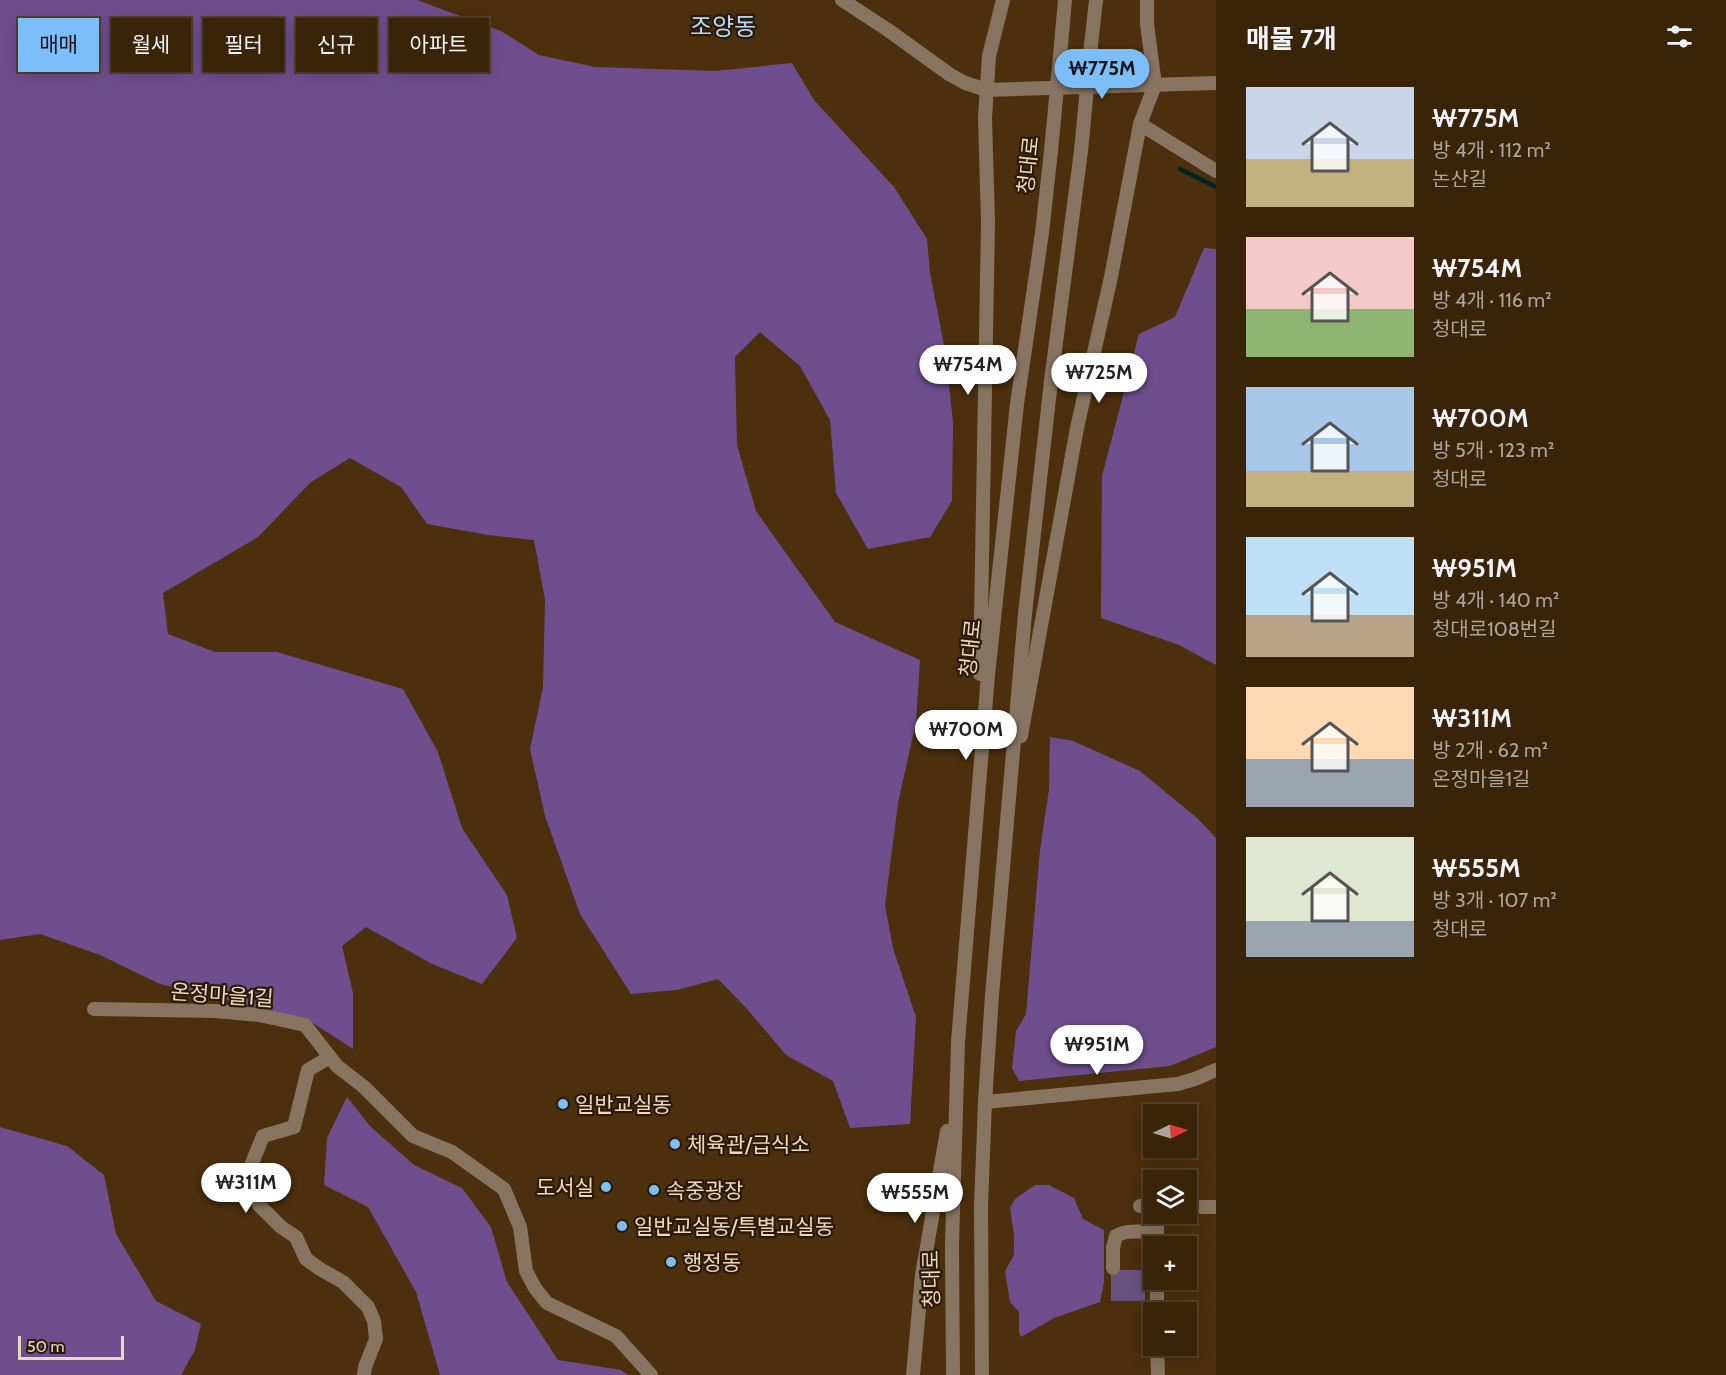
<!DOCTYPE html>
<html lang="ko">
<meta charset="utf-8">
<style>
:root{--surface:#392309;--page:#402b12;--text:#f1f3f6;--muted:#aba49c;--line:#53402a;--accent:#7cbef9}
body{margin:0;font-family:Cabin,"Noto Sans KR",sans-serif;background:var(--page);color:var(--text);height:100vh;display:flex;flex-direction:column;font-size:22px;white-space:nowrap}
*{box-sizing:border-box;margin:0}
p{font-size:20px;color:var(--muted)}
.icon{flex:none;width:33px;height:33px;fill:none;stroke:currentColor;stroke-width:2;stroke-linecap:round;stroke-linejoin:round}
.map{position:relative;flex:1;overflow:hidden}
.panel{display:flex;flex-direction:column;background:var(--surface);width:510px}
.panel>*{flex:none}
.guide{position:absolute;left:18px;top:18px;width:570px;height:54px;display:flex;gap:12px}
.needle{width:39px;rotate:85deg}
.buttons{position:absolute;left:1143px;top:1104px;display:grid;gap:12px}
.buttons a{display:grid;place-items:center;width:54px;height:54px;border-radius:0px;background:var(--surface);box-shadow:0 3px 15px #0003,0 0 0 2px var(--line);font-size:30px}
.scale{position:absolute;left:18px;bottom:15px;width:106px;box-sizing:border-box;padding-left:6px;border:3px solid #eed7c0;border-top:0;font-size:16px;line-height:21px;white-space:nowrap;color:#eed7c0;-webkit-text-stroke:4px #2a1a07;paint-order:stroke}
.price{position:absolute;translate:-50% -51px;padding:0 14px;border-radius:21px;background:#fff;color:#222;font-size:20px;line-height:39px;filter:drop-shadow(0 2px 3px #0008)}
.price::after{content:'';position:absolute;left:50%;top:36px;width:18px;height:14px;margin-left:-9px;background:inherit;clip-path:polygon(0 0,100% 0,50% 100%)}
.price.on{background:var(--accent);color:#111}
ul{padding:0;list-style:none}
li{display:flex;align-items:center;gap:18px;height:150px;padding:0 30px}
li span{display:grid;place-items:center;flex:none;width:168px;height:120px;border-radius:0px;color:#555}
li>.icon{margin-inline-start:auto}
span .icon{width:72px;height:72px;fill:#fffc;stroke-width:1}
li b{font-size:26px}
h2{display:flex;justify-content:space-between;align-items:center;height:72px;padding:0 30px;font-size:26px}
.tag{padding:0 21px;border-radius:0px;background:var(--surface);box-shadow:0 3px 15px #0003,0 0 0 2px var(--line);font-size:21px;line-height:54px}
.tag.on{background:var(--accent);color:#111}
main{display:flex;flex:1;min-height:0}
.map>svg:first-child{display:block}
.green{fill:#68527e}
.forest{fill:#6f4e8e}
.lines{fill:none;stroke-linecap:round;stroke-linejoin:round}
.stream{stroke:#002320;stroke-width:4.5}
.minor{stroke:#877562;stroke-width:14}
.minor-bridge{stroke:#877562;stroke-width:14}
.poi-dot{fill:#7cbef9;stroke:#2a1a07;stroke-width:2}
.labels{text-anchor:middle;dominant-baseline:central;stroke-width:4.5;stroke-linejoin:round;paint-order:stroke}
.street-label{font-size:21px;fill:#eed7c0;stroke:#2a1a07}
.poi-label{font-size:21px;fill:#eed7c0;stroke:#2a1a07;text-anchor:start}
.quarter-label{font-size:24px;fill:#b6dafc;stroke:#2a1a07}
</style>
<main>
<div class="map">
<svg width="1216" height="1375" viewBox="0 0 1216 1375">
<rect width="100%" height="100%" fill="#4c2f0c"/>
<!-- green -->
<rect class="green" x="1111" y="1270" width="34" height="31"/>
<!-- forest -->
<g class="forest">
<path d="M0 0H417L501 31 539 55 595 67 715 71 792 63 814 100 894 187 927 239 930 273 946 355 953 423 952 501 930 537 868 549 836 493 830 420 800 366 760 332 735 357 737 445 756 511 835 622 920 660 916 722 898 803 885 905 893 948 916 1017 910 1124 850 1128 833 1081 786 1055 748 1010 718 979 677 990 631 994 580 914 545 816 530 749 543 687 545 600 534 540 488 535 427 524 401 487 350 458 311 482 258 537 163 593 168 634 215 652H277L403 689 438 752 462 828 507 895 517 938 482 984 432 964 366 927 342 946 353 993V1049L308 1020 160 984 100 955 40 934 0 940Z"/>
<path d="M1204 248 1216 249V665L1179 645 1101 618 1102 476 1139 334 1175 317Z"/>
<path d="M1050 737 1073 741 1140 771 1197 818 1216 838V1047L1170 1066 1019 1081 1012 1068 1016 1031 1026 1014 1040 850 1049 789Z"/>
<path d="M347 1097 370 1126 414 1165 462 1188 491 1227 507 1282 558 1360 621 1370 628 1375H440L416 1292 368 1207 324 1185 327 1138Z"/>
<path d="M0 1127 67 1146 104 1175 116 1234 156 1301 201 1324 195 1350 181 1375H0Z"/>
<path d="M1035 1185H1049L1074 1198 1083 1219 1104 1230V1282L1100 1302 1054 1318 1021 1337 1019 1333V1312L1010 1302 1005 1271 1014 1255V1236L1010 1208 1015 1199Z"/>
</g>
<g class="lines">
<!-- stream -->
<path class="stream" d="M1180 169 1216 187"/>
<!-- minor -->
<g class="minor">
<path d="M842 0 888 30 949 74 965 83 987 90 1216 83"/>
<path d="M1061 45 1065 0"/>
<path d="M1091 45 1096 0"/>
<path d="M1140 124 1216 171"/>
<path d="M980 674 988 222 985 118 989 56 1003 0"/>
<path d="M1021 736 1077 428 1111 277 1140 124 1155 85 1147 24V0"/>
<path d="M94 1009 215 1011 259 1015 305 1025 337 1066 364 1087 413 1136 452 1152 504 1189 520 1227 526 1271 535 1288 547 1303 616 1336 651 1375"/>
<path d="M330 1057 308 1070 294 1127 263 1136 252 1163 259 1205 281 1227 296 1237 306 1259 320 1269 343 1282 368 1307 374 1321 376 1339 365 1367 364 1375"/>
<path d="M985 1102 1178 1084 1195 1079 1216 1070"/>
<path d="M1140 1206 1154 1207"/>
<path d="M1186 1207H1216"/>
<path d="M1157 1214V1246"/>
<path d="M1113 1268V1248L1116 1236C1127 1229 1144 1232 1157 1232"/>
<path d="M1157 1280V1312"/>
<path d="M1157 1346 1158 1375"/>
<path d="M913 1375 922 1275 947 1131"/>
<path d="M953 1375 952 1245 958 1042 988 675 1017 404 1042 233 1051 151"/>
<path d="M982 1375 981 1206 985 1102 992 995 1025 614 1051 381 1081 151"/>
</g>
<!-- minor-bridge -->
<g class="minor-bridge">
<path d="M1051 151 1061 45"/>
<path d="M1081 151 1091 45"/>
</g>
</g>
<!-- markers -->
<g class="poi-dot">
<circle cx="563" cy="1104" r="6"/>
<circle cx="675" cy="1144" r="6"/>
<circle cx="606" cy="1187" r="6"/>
<circle cx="654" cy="1190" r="6"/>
<circle cx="622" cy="1226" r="6"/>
<circle cx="671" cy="1262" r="6"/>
</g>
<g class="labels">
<!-- street labels -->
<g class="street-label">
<text transform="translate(1028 165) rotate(-84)">청대로</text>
<text transform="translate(970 648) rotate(-84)">청대로</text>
<text transform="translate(222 995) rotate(4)">온정마을1길</text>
<text transform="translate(931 1279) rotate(-91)">청대로</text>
</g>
<!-- poi labels -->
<g class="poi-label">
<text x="575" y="1104">일반교실동</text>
<text x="687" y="1144">체육관/급식소</text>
<text x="594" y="1187" text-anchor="end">도서실</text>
<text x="666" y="1190">속중광장</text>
<text x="634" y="1226">일반교실동/특별교실동</text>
<text x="683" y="1262">행정동</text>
</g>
<!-- quarter labels -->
<g class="quarter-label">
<text x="723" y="26">조양동</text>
</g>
</g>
</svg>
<div class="buttons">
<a><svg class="needle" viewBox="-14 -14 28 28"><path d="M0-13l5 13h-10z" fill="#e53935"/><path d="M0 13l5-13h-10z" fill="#aba49c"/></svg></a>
<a><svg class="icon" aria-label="layers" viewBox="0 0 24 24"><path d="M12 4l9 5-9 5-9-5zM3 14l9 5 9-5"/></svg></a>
<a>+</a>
<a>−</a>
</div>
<div class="scale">50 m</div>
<b class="price on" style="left:1102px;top:100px">₩775M</b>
<b class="price" style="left:968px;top:396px">₩754M</b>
<b class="price" style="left:1099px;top:404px">₩725M</b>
<b class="price" style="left:966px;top:761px">₩700M</b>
<b class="price" style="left:1097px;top:1076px">₩951M</b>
<b class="price" style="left:246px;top:1214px">₩311M</b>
<b class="price" style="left:915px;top:1224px">₩555M</b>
<div class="guide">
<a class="tag on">매매</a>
<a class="tag">월세</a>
<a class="tag">필터</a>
<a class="tag">신규</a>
<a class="tag">아파트</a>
</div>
</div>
<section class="panel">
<h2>매물 7개<svg class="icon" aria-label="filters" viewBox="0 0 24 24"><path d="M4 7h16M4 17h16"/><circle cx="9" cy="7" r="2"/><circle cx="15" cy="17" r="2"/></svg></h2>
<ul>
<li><span style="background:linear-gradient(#c9d6e8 60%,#c2b280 0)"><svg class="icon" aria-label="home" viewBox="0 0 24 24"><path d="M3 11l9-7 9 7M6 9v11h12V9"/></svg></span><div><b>₩775M</b><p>방 4개 · 112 m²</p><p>논산길</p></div></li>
<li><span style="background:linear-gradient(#f6c9c9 60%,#8fb573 0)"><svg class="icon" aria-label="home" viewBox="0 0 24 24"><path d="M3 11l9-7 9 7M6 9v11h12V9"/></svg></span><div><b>₩754M</b><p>방 4개 · 116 m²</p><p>청대로</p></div></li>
<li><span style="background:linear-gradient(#a9c7e8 70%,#c2b280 0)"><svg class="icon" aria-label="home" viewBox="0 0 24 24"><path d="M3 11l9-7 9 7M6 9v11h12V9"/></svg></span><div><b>₩700M</b><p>방 5개 · 123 m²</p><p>청대로</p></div></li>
<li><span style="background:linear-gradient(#bfe0f5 65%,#b9a48a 0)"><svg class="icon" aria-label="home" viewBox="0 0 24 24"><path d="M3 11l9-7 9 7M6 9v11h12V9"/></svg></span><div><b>₩951M</b><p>방 4개 · 140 m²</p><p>청대로108번길</p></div></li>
<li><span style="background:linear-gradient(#ffd9b3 60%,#9aa5b1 0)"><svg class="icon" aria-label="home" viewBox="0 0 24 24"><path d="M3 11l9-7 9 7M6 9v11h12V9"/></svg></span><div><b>₩311M</b><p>방 2개 · 62 m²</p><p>온정마을1길</p></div></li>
<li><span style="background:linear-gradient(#dfe7d0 70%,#9aa5b1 0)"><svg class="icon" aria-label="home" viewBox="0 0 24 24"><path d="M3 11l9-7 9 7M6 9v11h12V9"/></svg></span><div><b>₩555M</b><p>방 3개 · 107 m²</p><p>청대로</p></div></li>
</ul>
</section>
</main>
